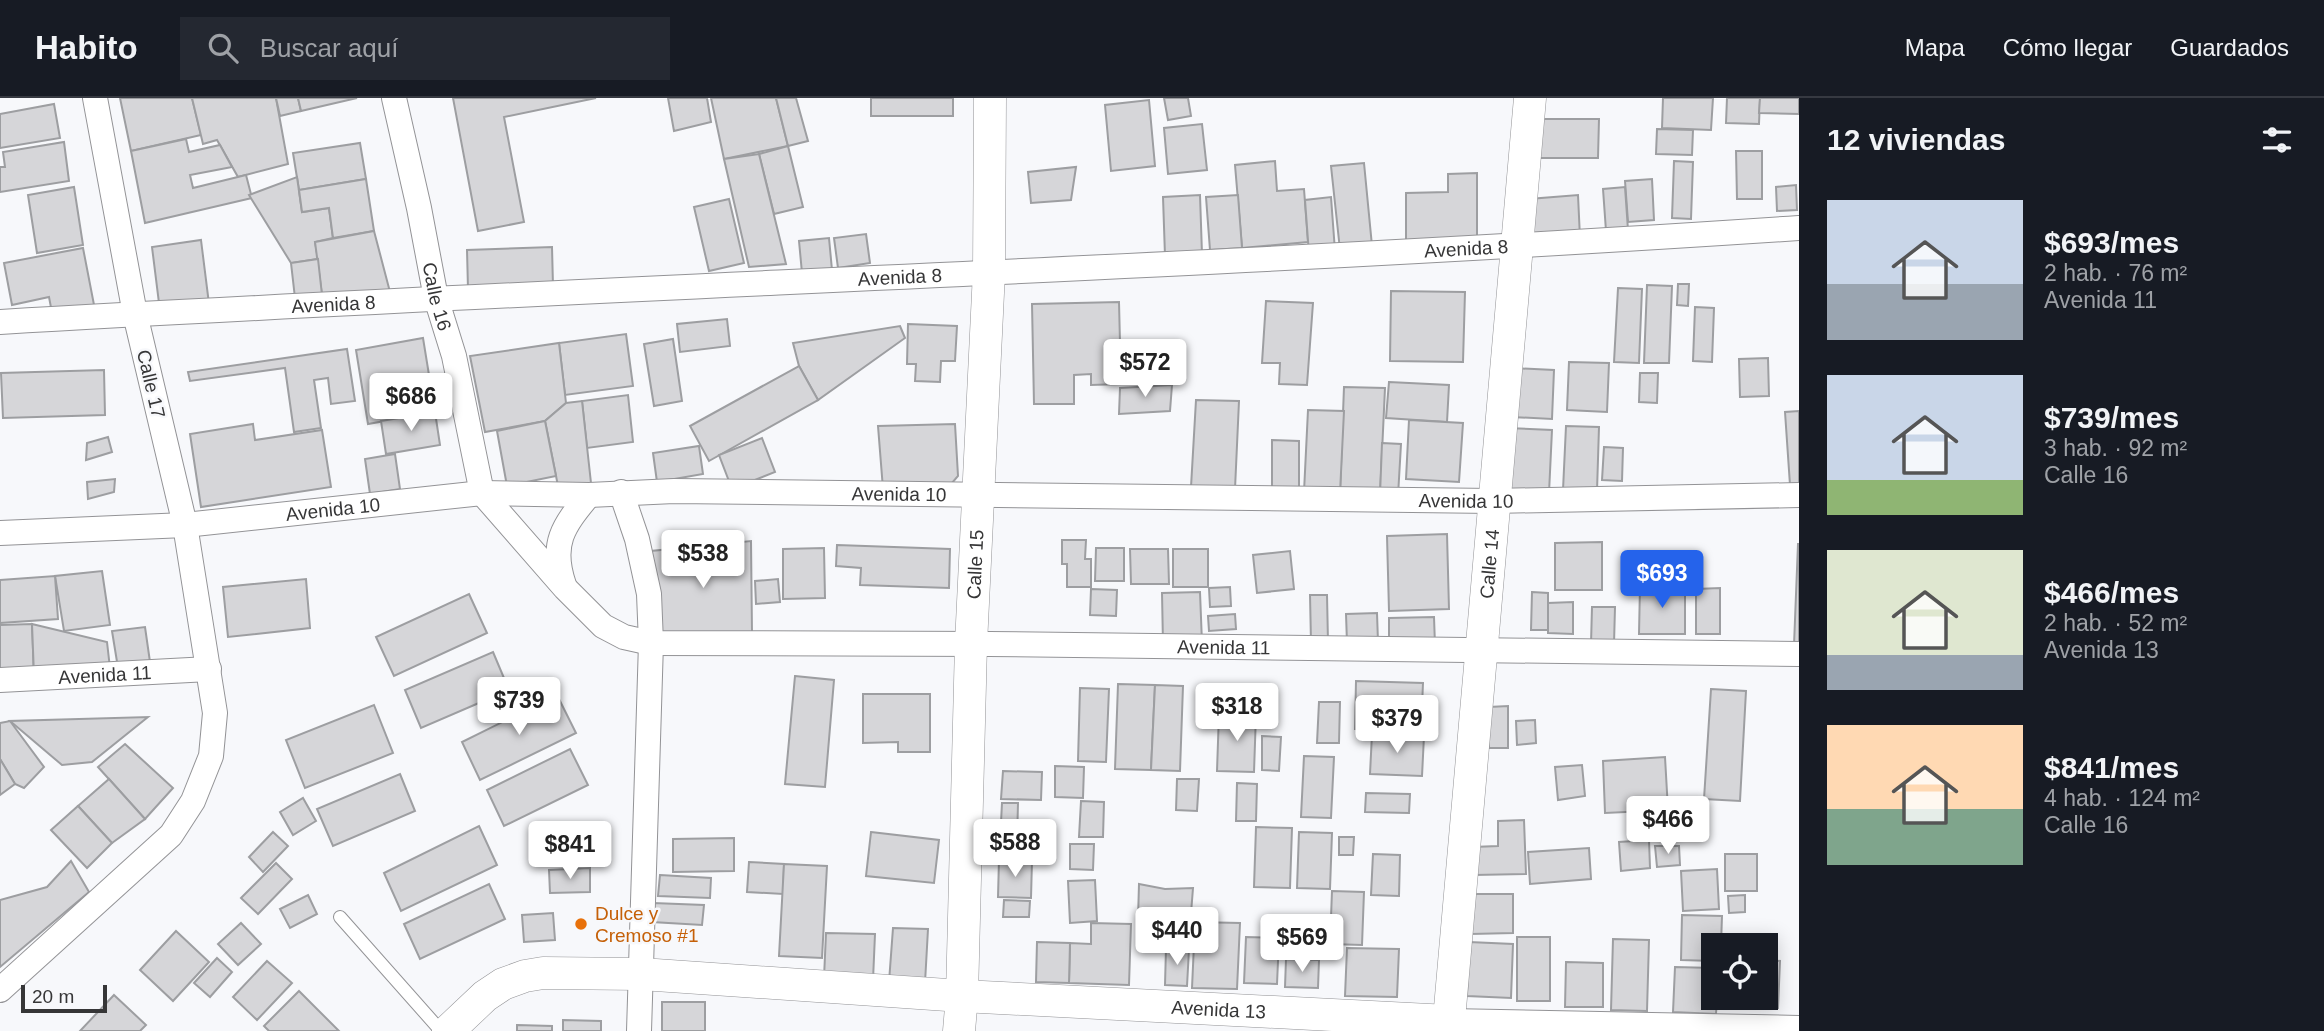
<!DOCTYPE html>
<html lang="es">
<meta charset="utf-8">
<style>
:root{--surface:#171b24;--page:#242831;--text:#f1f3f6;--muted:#9ea1a6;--line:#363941;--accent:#2563eb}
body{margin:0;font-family:Arial,sans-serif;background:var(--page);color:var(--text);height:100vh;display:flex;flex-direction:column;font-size:26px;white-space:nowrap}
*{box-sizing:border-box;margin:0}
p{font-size:23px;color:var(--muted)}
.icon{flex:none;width:38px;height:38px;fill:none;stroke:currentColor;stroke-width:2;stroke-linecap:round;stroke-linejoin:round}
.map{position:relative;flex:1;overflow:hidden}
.sheet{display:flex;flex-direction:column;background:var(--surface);width:525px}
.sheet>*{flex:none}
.buttons{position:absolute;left:1701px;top:835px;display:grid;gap:14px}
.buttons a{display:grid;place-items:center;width:77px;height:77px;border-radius:0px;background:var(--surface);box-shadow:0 4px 18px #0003;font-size:35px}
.scale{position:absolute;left:21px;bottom:18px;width:86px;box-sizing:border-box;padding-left:7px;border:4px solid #363637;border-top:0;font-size:19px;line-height:24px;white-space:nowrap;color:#363637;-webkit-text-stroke:5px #f7f8fb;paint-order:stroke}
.price{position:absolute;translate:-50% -60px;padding:0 16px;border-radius:7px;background:#fff;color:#222;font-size:23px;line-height:46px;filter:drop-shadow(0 2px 4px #0008)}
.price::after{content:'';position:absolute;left:50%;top:42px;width:21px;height:16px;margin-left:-10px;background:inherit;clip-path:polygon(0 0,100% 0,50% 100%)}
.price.current{background:var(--accent);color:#fff}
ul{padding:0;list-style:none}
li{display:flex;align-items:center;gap:21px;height:175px;padding:0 28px}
li span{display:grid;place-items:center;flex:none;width:196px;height:140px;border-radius:0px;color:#555}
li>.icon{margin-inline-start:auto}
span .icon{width:84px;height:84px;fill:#fffc;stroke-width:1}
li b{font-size:30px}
h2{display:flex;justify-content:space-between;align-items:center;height:84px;padding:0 28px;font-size:30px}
header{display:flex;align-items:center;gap:42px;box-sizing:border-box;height:98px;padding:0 35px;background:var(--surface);border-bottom:2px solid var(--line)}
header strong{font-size:33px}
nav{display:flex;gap:38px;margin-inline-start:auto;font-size:24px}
.search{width:490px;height:63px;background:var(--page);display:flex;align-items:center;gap:18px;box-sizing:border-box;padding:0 24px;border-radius:0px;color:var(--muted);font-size:26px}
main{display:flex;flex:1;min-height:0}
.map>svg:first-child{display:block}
.building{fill:#d6d6d9;stroke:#9d9ea1;stroke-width:2}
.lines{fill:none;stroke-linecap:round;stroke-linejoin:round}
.service-casing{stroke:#939396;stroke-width:14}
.minor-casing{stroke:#939396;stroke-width:26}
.tertiary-casing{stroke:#939396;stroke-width:33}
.service{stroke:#fff;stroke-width:12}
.minor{stroke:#fff;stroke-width:24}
.tertiary{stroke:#fff;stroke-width:32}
.food-dot{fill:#e8710a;stroke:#f7f8fb;stroke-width:2.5}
.labels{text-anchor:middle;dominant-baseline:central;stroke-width:5;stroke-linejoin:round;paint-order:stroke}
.street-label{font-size:19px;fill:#363637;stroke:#f7f8fb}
.food-label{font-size:19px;fill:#c56008;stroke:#f7f8fb;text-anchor:start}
</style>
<header>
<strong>Habito</strong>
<div class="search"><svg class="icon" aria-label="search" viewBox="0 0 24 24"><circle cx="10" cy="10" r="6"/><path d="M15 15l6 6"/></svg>Buscar aquí</div>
<nav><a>Mapa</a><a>Cómo llegar</a><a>Guardados</a></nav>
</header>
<main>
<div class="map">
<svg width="1799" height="933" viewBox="0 0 1799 933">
<rect width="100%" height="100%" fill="#f7f8fb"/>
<!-- building -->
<g class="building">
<path d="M120 0H192L201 37 131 53Z"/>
<path d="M192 0H276L288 66 238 79 217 42 203 46Z"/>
<path d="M276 0H298L301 13 280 18Z"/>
<path d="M298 0H357L301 13Z"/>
<path d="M453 0H596L504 19 524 124 478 133Z"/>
<path d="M668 0H707L711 24 674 33Z"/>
<path d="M711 0H776L788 48 724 61Z"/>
<path d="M776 0H796L808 43 788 48Z"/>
<rect x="871" y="0" width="82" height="18"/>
<path d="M1164 0H1188L1191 18 1168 22Z"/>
<path d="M1663 0H1713L1711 32 1662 30Z"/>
<path d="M1727 0H1760L1759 26 1726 25Z"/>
<path d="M1760 0H1799V16L1759 15Z"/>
<path d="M1149 2 1155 68 1111 73 1105 7Z"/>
<path d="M54 6 60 40 0 50V16Z"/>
<path d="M1534 21H1599L1598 60H1534Z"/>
<path d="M1202 26 1207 72 1168 76 1164 30Z"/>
<path d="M1657 31 1693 32 1692 57 1656 56Z"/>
<path d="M186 41 189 54 220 47 232 69 190 77 193 90 246 77 252 100 145 125 131 53Z"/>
<path d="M64 44 69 83 0 94V69H5L3 54Z"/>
<path d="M360 45 366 81 299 92 293 55Z"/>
<path d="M788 48 803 109 774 116 759 56Z"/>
<path d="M1736 53H1762V101H1737Z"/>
<path d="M759 56 786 166 749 169 724 61Z"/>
<path d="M1275 63 1277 93 1304 91 1308 144 1242 150 1235 67Z"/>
<path d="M1674 63 1693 64 1691 121 1672 120Z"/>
<path d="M1364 65 1372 148 1340 152 1331 68Z"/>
<path d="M1076 69 1071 102 1031 105 1028 74Z"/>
<path d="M1477 75V145L1406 146V95L1448 94V76Z"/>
<path d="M297 79 302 114 329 110 333 140 315 144 318 161 291 165 249 97Z"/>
<path d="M366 81 374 133 333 140 329 110 302 114 299 92Z"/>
<path d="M1652 81 1654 122 1628 124 1625 83Z"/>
<path d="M1796 87 1797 112 1777 113 1776 89Z"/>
<path d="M74 89 83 147 37 155 28 97Z"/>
<path d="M1625 89 1628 132 1606 133 1603 91Z"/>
<path d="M1200 97 1202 156 1165 158 1163 99Z"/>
<path d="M1238 97 1242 150 1210 152 1206 99Z"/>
<path d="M1578 97 1580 140 1532 144 1529 101Z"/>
<path d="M1331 99 1335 153 1309 156 1305 102Z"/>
<path d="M729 101 744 165 709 173 694 109Z"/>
<path d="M374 133 390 194 322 197 315 144Z"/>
<path d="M866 136 870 165 838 170 834 140Z"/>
<path d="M829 140 832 172 802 175 799 143Z"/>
<path d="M201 142 209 206 160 213 152 149Z"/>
<path d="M552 149 553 188 468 191 467 152Z"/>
<path d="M83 150 95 212 53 220 49 199 12 207 4 165Z"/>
<path d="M318 161 322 197 295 200 291 165Z"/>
<path d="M1678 186H1689L1688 208 1677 207Z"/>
<path d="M1647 187 1672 188 1669 265H1644Z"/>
<path d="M1618 190 1642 191 1639 265 1614 264Z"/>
<path d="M1391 193 1465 194 1463 264 1390 263Z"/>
<path d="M1266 203 1313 205 1307 287 1279 286 1280 265H1262Z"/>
<path d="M1119 204 1121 286 1091 287V276L1074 277V306H1034L1032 206Z"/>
<path d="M1695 209 1714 210 1712 264 1693 263Z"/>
<path d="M727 221 730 248 680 254 677 226Z"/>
<path d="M908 226 957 228 955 263H941L940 284 915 283 916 266H907Z"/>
<path d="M900 228 905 240 818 302 799 268 793 245Z"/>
<path d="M626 236 633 288 565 297 559 245Z"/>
<path d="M423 240 435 314 368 326 356 252Z"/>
<path d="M673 241 682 303 654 308 644 246Z"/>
<path d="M559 245 566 305 545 323 485 334 470 258Z"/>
<path d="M347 251 355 303 331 306 328 280 314 282 321 330 294 334 285 270 190 283 188 274Z"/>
<path d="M1768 260 1769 298 1740 299 1739 261Z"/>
<path d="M1569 264 1609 265 1607 314 1567 312Z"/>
<path d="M799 268 818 302 709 363 690 328Z"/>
<path d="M1513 270 1554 272 1552 321 1512 319Z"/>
<path d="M104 272 105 317 3 320 1 275Z"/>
<path d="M1640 275H1658L1657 305 1639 304Z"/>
<path d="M1389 284 1449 287 1447 324 1386 320Z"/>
<path d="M1172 287 1170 313 1119 316 1120 290Z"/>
<path d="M1344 289 1385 290 1380 397 1340 395Z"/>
<path d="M628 297 633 344 587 350 582 303Z"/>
<path d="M1196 302 1239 303 1235 391 1191 389Z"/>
<path d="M582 303 591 385 558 388 545 323 566 305Z"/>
<path d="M1308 312 1344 313 1340 395 1304 394Z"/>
<path d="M1799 313V386L1790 387 1785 314Z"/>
<path d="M435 314 440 347 386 356 381 323Z"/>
<path d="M1409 322 1463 325 1459 384 1406 381Z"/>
<path d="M545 323 556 378 507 388 497 333Z"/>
<path d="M253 326 255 342 322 332 331 389 201 409 190 336Z"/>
<path d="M955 326 958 378 952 385 883 391 878 328Z"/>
<path d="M1566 328 1599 329 1597 393 1563 392Z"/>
<path d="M1507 330 1552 332 1549 395 1504 394Z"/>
<path d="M108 339 112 354 86 362 87 345Z"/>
<path d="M762 340 775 374 732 391 719 357Z"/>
<path d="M1272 342 1299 343V390H1272Z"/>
<path d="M1382 345 1401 346 1398 398 1380 397Z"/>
<path d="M699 348 703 376 657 384 653 355Z"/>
<path d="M1604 349 1623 350 1622 383 1602 382Z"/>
<path d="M395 356 400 391 370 396 365 361Z"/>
<path d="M115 381 114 394 88 401 87 384Z"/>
<path d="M1447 436 1449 511 1389 513 1387 438Z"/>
<path d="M1062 442H1086L1085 461H1091V489H1067V466H1062Z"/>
<path d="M751 443 752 535 654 536 651 453Z"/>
<path d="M1602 444V492H1555V445Z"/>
<path d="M1798 446H1799V547H1794Z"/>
<path d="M837 447 950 451 949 490 860 487 861 470 836 468Z"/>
<path d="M824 450 825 500 783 501V451Z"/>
<path d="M1096 450H1124V483H1095Z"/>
<path d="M1130 451H1168L1169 486H1131Z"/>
<rect x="1173" y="451" width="35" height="38"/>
<path d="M1290 453 1294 491 1257 495 1253 457Z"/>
<path d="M102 473 110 527 64 533 55 478Z"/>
<path d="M55 478 58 521 0 525V482Z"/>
<path d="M306 481 310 530 228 539 223 489Z"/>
<path d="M778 481 780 504 756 506 755 483Z"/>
<path d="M1640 488 1685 489V536H1639Z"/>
<path d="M1230 489 1231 508 1210 509 1209 490Z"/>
<path d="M1720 490V536H1696V491Z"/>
<path d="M1091 491 1117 492 1116 518 1090 517Z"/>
<path d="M1200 494 1202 545 1163 546 1162 495Z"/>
<path d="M1532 494 1548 495V532H1531Z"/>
<path d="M469 496 487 535 394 578 376 539Z"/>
<path d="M1310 497H1327L1328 544H1311Z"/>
<path d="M1573 504V536L1548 535V505Z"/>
<path d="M1592 509H1615L1614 546H1591Z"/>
<path d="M1377 515 1378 544 1347 545 1346 516Z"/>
<path d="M1235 516 1236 531 1209 533 1208 518Z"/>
<path d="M1434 519 1435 547 1389 548V520Z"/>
<path d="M32 526 34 578 0 579V527Z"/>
<path d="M32 526 107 544 111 579 34 578Z"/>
<path d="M145 529 151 571 119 576 112 533Z"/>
<path d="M493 554 509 592 421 630 405 592Z"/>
<path d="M795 578 834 582 825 689 785 686Z"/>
<path d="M1356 583 1423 585 1421 633 1355 631Z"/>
<path d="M1118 586 1155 587 1151 672 1115 671Z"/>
<path d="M1155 587 1183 588 1180 673 1151 672Z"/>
<path d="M1080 590 1109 591 1106 664 1078 663Z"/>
<path d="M1711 591 1746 593 1740 703 1704 701Z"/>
<path d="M863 596H930V654H898V644L863 645Z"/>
<path d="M557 597 576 635 480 682 462 644Z"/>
<path d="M1319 604H1340L1339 645H1317Z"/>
<path d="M374 607 393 655 305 690 286 642Z"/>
<path d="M1508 608V650H1489V609Z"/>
<path d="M1219 615 1256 616 1254 674 1217 673Z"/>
<path d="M148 619 92 664 62 667 10 623Z"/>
<path d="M1535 622 1536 645 1517 647 1516 623Z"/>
<path d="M10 623 44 669 24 690 15 686 0 661V625Z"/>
<path d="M1372 636 1424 638 1422 678 1370 676Z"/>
<path d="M1262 638 1281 639 1279 673 1262 672Z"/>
<path d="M125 646 173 690 145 721 98 669Z"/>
<path d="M570 651 588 687 504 728 487 692Z"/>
<path d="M1304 658 1334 659 1331 720 1301 719Z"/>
<path d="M1665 659 1668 712 1605 715 1603 663Z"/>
<path d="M0 661 15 686 0 697Z"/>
<path d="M1582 667 1585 698 1558 702 1555 669Z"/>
<path d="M1055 668 1084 669 1083 700 1055 699Z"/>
<path d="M1003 673 1042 674 1041 702 1001 701Z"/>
<path d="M400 676 415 713 333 748 317 711Z"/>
<path d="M109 681 145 721 112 745 78 708Z"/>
<path d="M1177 681H1199L1197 713 1176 712Z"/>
<path d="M1237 685 1257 686 1256 723H1236Z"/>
<path d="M1366 695 1410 696 1409 715 1365 714Z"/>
<path d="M303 700 316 723 293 737 280 714Z"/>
<path d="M1081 703 1104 704 1103 739H1079Z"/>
<path d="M1002 705H1018L1017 744H1000Z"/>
<path d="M78 708 112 745 87 770 51 732Z"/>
<path d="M1524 722 1526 776 1474 777 1473 749 1498 748V723Z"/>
<path d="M479 728 497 767 401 813 384 775Z"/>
<path d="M1256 729 1292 730 1290 790 1254 789Z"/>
<path d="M273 734 288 748 263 774 249 759Z"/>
<path d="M871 734 939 742 934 785 866 778Z"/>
<path d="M1299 734 1332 735 1330 791 1297 790Z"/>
<path d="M1339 739H1354L1353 757H1339Z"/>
<path d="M606 740 607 764 557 767 556 742Z"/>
<path d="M734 740V773L673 774V741Z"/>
<path d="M1649 742 1650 770 1621 773 1619 744Z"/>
<path d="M1070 746H1094L1093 772 1070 771Z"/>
<path d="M1655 748H1679L1680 767 1657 769Z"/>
<path d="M1589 750 1591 781 1530 786 1528 754Z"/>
<path d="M1373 756 1400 757 1399 798 1371 797Z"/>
<rect x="1725" y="756" width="32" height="37"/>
<path d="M999 761 1032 763 1031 800 998 799Z"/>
<path d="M71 763 89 794 0 869V802L47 789Z"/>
<path d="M749 764 784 766 783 796 747 794Z"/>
<path d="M276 765 292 781 258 816 241 800Z"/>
<path d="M784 766 827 768 822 860 779 858Z"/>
<path d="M590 770V794L550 795 549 772Z"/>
<path d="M1717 771 1719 811 1683 813 1681 773Z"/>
<path d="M660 777 711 780 710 800 658 798Z"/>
<path d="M1095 782 1097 823 1070 825 1068 783Z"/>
<path d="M489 786 505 821 420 861 404 826Z"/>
<path d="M1139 786 1165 791 1193 790 1190 828 1138 821Z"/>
<path d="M1332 793 1364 794 1362 847 1330 846Z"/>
<path d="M1470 796H1513V835L1471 836Z"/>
<path d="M308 797 317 816 290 830 280 811Z"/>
<path d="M1745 797V814L1729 815 1728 798Z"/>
<path d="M1004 802 1030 803 1029 819H1003Z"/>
<path d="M653 805 704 807 702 827 652 824Z"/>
<path d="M553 815 555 842 524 844 522 817Z"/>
<path d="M1682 817 1722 818 1721 847H1713V863L1681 862Z"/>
<path d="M1195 824 1240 825 1237 891 1192 890Z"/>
<path d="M241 825 261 846 238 867 218 846Z"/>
<path d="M1091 825 1131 826 1129 887 1069 885 1070 845 1091 846Z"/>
<path d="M893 830 928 831 925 885 889 884Z"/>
<path d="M176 833 209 864 173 903 140 872Z"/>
<path d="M1293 834 1322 835 1321 856 1292 854Z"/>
<path d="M826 835 875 836 873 882 824 880Z"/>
<path d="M1246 839 1279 840 1277 886 1244 885Z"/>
<rect x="1517" y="839" width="33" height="64"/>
<path d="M1613 841 1649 842 1647 913 1611 912Z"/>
<path d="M1037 844 1070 845 1069 885 1036 884Z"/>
<path d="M1469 844 1513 846 1511 900 1467 898Z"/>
<path d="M1166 850 1189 851 1187 888 1165 887Z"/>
<path d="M1347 850 1399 851 1397 899 1345 898Z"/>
<path d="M217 860 232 874 210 899 194 885Z"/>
<path d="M1286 861 1319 862 1318 890 1285 889Z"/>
<path d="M1766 862 1780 863 1778 910 1751 909V900H1766Z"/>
<path d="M267 863 292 885 257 922 233 899Z"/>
<path d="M1566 864 1603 865V909H1565Z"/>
<path d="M1675 869 1713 870V900H1717L1716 916 1673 914Z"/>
<path d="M299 893 339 933H269L264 928Z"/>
<path d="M114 897 146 927 140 933H80Z"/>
<path d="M1722 900H1743V911L1722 910Z"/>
<rect x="662" y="904" width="43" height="29"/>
<path d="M563 922 601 923V933H563Z"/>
<path d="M517 927 552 928V933H517Z"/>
</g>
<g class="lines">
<!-- service casing -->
<g class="service-casing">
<path id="service" d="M340 819 441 933"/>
</g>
<!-- minor casing -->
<g class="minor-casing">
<g id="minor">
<path id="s1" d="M394 0 419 110 436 200 454 258 482 395 565 490 603 528 624 539 651 545 989 546 1799 556"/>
<path id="s2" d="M0 224C599 189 1200 170 1799 130"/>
<path d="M621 394 637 441 649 496 651 545 639 933"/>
<path id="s3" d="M0 435 185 427 482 395 589 397 674 393 1493 403 1799 397"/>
<path d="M564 487C550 446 563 428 589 397"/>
<path id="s4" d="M0 582 209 571"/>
<path d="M0 892 171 737 193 703 211 658 215 615 185 427 135 216 95 0"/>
<path d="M1449 923 1799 930"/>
</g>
</g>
<!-- tertiary casing -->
<g class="tertiary-casing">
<g id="tertiary">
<path id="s5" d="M448 933 485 898 503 886 525 878 543 875 641 876 962 898 1449 923"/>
<path id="s6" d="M959 933 962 898 971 546 989 174 990 0"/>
<path id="s7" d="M1448 933 1530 0"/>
</g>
</g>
<!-- service -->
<use href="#service" class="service"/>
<!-- minor -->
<use href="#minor" class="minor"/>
<!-- tertiary -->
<use href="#tertiary" class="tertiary"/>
</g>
<!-- markers -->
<circle class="food-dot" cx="581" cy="826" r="7"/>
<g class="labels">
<!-- street labels -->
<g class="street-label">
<text stroke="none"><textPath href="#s2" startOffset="1468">Avenida 8</textPath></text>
<text stroke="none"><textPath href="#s2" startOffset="901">Avenida 8</textPath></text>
<text stroke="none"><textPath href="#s1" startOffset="203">Calle 16</textPath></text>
<text stroke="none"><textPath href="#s2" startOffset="334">Avenida 8</textPath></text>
<text transform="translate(151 286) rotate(77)">Calle 17</text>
<text stroke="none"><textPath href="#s3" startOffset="901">Avenida 10</textPath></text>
<text stroke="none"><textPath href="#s3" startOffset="1468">Avenida 10</textPath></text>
<text stroke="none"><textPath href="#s3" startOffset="334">Avenida 10</textPath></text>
<text stroke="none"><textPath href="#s7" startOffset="469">Calle 14</textPath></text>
<text stroke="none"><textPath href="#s6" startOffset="467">Calle 15</textPath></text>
<text stroke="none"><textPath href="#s1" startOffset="1209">Avenida 11</textPath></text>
<text stroke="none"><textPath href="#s4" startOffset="105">Avenida 11</textPath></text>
<text stroke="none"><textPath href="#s5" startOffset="791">Avenida 13</textPath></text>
</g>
<!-- food labels -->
<g class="food-label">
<text x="595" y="815">Dulce y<tspan x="595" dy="22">Cremoso #1</tspan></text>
</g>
</g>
</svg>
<div class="buttons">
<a><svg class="icon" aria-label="locate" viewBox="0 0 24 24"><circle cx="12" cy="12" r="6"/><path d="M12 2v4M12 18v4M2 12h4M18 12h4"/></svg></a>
</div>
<div class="scale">20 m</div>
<b class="price" style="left:1145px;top:301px">$572</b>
<b class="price" style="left:411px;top:335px">$686</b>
<b class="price" style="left:703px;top:492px">$538</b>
<b class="price current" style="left:1662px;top:512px">$693</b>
<b class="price" style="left:519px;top:639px">$739</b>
<b class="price" style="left:1237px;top:645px">$318</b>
<b class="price" style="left:1397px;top:657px">$379</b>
<b class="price" style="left:1668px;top:758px">$466</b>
<b class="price" style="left:1015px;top:781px">$588</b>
<b class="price" style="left:570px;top:783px">$841</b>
<b class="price" style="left:1177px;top:869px">$440</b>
<b class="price" style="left:1302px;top:876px">$569</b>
</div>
<section class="sheet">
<h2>12 viviendas<svg class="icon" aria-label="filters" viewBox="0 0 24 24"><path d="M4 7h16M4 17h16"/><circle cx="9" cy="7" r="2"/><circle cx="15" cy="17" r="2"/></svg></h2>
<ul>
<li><span style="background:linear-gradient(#c9d6e8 60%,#9aa5b1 0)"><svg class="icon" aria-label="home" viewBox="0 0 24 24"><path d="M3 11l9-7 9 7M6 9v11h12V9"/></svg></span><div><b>$693/mes</b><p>2 hab. · 76 m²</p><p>Avenida 11</p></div></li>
<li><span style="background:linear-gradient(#c9d6e8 75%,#8fb573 0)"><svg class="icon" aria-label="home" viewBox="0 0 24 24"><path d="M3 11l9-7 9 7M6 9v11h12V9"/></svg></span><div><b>$739/mes</b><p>3 hab. · 92 m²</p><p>Calle 16</p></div></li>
<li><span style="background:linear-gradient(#dfe7d0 75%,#9aa5b1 0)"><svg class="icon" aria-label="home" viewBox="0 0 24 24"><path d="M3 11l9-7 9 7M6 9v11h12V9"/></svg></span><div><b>$466/mes</b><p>2 hab. · 52 m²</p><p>Avenida 13</p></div></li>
<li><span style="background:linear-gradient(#ffd9b3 60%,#7fa58c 0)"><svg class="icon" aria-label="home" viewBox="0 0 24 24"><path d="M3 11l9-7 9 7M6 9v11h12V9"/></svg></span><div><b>$841/mes</b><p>4 hab. · 124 m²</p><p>Calle 16</p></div></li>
</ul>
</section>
</main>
